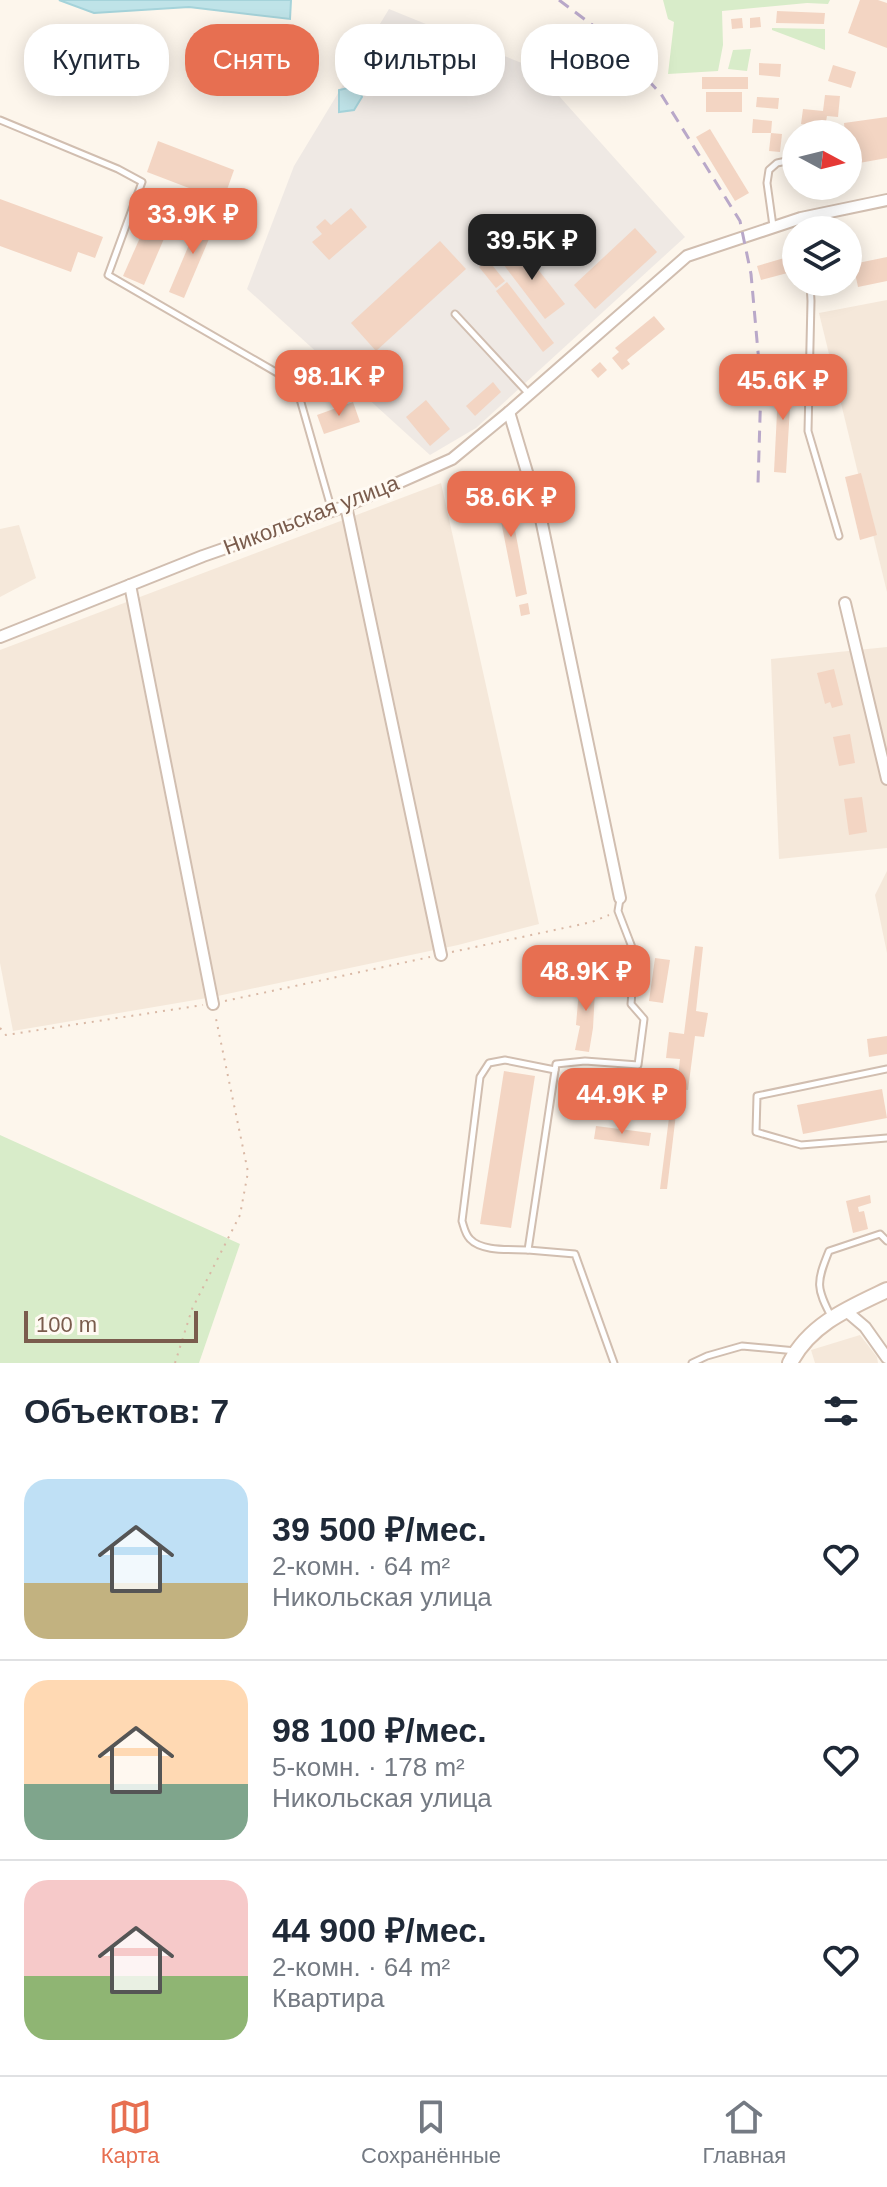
<!DOCTYPE html>
<html lang="ru">
<meta charset="utf-8">
<style>
:root{--surface:#fff;--page:#f2f2f3;--text:#1f2937;--muted:#747a83;--line:#e0e1e3;--accent:#e76f51}
body{margin:0;font-family:Arial,sans-serif;background:var(--page);color:var(--text);height:100vh;display:flex;flex-direction:column;font-size:30px;white-space:nowrap}
*{box-sizing:border-box;margin:0}
p{font-size:26px;color:var(--muted)}
.icon{flex:none;width:44px;height:44px;fill:none;stroke:currentColor;stroke-width:2;stroke-linecap:round;stroke-linejoin:round}
.map{position:relative;height:1363px;overflow:hidden}
.sheet{display:flex;flex-direction:column;background:var(--surface);flex:1}
.sheet>*{flex:none}
.hud{position:absolute;left:24px;top:24px;width:840px;height:72px;display:flex;gap:16px}
.needle{width:52px;rotate:97deg}
.tools{position:absolute;left:782px;top:120px;display:grid;gap:16px}
.tools a{display:grid;place-items:center;width:80px;height:80px;border-radius:50%;background:var(--surface);box-shadow:0 4px 20px #0003;font-size:40px}
.scale{position:absolute;left:24px;bottom:20px;width:174px;box-sizing:border-box;padding-left:8px;border:4px solid #7a5c4d;border-top:0;font-size:22px;line-height:28px;white-space:nowrap;color:#7a5c4d;-webkit-text-stroke:6px #fffaf3;paint-order:stroke}
.price{position:absolute;translate:-50% -68px;padding:0 18px;border-radius:16px;background:var(--accent);color:#fff;font-size:26px;line-height:52px;filter:drop-shadow(0 2px 4px #0008)}
.price::after{content:'';position:absolute;left:50%;top:48px;width:24px;height:18px;margin-left:-12px;background:inherit;clip-path:polygon(0 0,100% 0,50% 100%)}
.price.active{background:#222;color:#fff}
ul{padding:0;list-style:none}
li{display:flex;align-items:center;gap:24px;height:200px;padding:0 24px}
li+li{border-top:2px solid var(--line)}
li span{display:grid;place-items:center;flex:none;width:224px;height:160px;border-radius:24px;color:#555}
li>.icon{margin-inline-start:auto}
span .icon{width:96px;height:96px;fill:#fffc;stroke-width:1}
li b{font-size:34px}
h2{display:flex;justify-content:space-between;align-items:center;height:96px;padding:0 24px;font-size:34px}
.chip{padding:0 28px;border-radius:32px;background:var(--surface);box-shadow:0 4px 20px #0003;font-size:28px;line-height:72px}
.chip.active{background:var(--accent);color:#fff}
.menu{display:flex;justify-content:space-around;align-items:center;height:112px;border-top:2px solid var(--line);background:var(--surface);font-size:22px;color:var(--muted)}
.menu a{display:grid;justify-items:center;gap:4px}
.menu .active{color:var(--accent)}
.map>svg:first-child{display:block}
.residential{fill:#f5e8da}
.industrial{fill:#efe9e4}
.green{fill:#d8ecc9}
.water{fill:#bfe3e8;stroke:#a5d3da;stroke-width:2}
.building{fill:#f3d5c3}
.lines{fill:none;stroke-linecap:round;stroke-linejoin:round}
.lane-casing{stroke:#d1beb0;stroke-width:9}
.street-casing{stroke:#d1beb0;stroke-width:14}
.secondary-casing{stroke:#d6c0b0;stroke-width:18}
.path{stroke:#d9b8a5;stroke-width:2;stroke-dasharray:2 6;stroke-linecap:butt}
.lane{stroke:#fff;stroke-width:5}
.street{stroke:#fff;stroke-width:10}
.secondary{stroke:#fff;stroke-width:14}
.rail{stroke:#b9a8c9;stroke-width:3;stroke-dasharray:12 8;stroke-linecap:butt}
.labels{text-anchor:middle;dominant-baseline:central;stroke-width:6;stroke-linejoin:round;paint-order:stroke}
.street-label{font-size:22px;fill:#7a5c4d;stroke:#fffaf3}
</style>
<div class="map">
<svg width="887" height="1363" viewBox="0 0 887 1363">
<rect width="100%" height="100%" fill="#fdf6ec"/>
<!-- residential -->
<g class="residential">
<path d="M887 300V592L819 313Z"/>
<path d="M441 483 539 924 458 945 213 997 13 1031 0 963V650Z"/>
<path d="M19 525 36 578 0 597V529Z"/>
<path d="M887 647V848L779 859 771 659Z"/>
<path d="M887 871V953L875 895Z"/>
<path d="M860 1335 877 1357 878 1363H815L811 1350Z"/>
</g>
<!-- industrial -->
<path class="industrial" d="M389 9 534 68 685 237 476 428 430 455 247 289 294 166Z"/>
<!-- green -->
<g class="green">
<path d="M663 0H830L828 4 807 3 722 11 723 45 718 71 668 74 674 22 668 19Z"/>
<path d="M772 28 825 29V50L772 30Z"/>
<path d="M751 49 747 71 728 69 733 50Z"/>
<path d="M0 1135 240 1244 199 1363H0Z"/>
</g>
<!-- water -->
<g class="water">
<path d="M59 0H291L290 19 189 7 94 13Z"/>
<path d="M358 86 362 97 354 110 339 112V90Z"/>
</g>
<!-- building -->
<g class="building">
<path d="M860 0H878L887 3V48L848 33Z"/>
<path d="M777 11 825 13 824 24 776 23Z"/>
<path d="M760 17 761 27 750 28V18Z"/>
<path d="M742 18 743 28 732 29 731 19Z"/>
<path d="M759 63 781 64 780 77 759 75Z"/>
<path d="M833 65 856 72 851 88 828 81Z"/>
<rect x="702" y="77" width="46" height="12"/>
<rect x="706" y="92" width="36" height="20"/>
<path d="M825 95 840 96 838 117 827 116 825 127 801 124 803 109 823 111Z"/>
<path d="M757 97 779 98 778 109 756 107Z"/>
<path d="M887 117V158L848 165V134H845L844 123Z"/>
<path d="M753 119 772 121 771 133H752Z"/>
<path d="M710 129 749 193 735 201 696 137Z"/>
<path d="M771 133 782 134 780 152 769 151Z"/>
<path d="M158 141 234 170 223 201 147 172Z"/>
<path d="M805 186H822L823 193 807 196Z"/>
<path d="M159 195 179 204 144 285 123 276Z"/>
<path d="M0 199 103 237 95 258 78 252 71 272 0 246Z"/>
<path d="M351 208 367 227 329 260 312 242 322 234 316 227 325 219 331 225Z"/>
<path d="M202 214 217 220 184 298 169 292Z"/>
<path d="M635 228 657 252 595 309 574 285Z"/>
<path d="M440 241 466 269 376 351 351 323Z"/>
<path d="M519 245 565 304 545 319 500 260Z"/>
<path d="M791 256 795 271 761 280 757 266Z"/>
<path d="M887 257V281L858 287 853 264Z"/>
<path d="M488 260 505 281 496 288 479 267Z"/>
<path d="M507 282 554 343 543 352 496 291Z"/>
<path d="M654 316 665 329 627 360 630 364 622 370 612 358 619 352 615 348Z"/>
<path d="M600 362 607 370 598 378 591 370Z"/>
<path d="M779 373 792 374 786 473 774 472Z"/>
<path d="M493 382 501 392 475 416 466 406Z"/>
<path d="M426 400 450 429 430 446 406 417Z"/>
<path d="M353 402 360 422 324 434 317 415Z"/>
<path d="M861 473 877 535 860 540 845 477Z"/>
<path d="M510 490 515 513 512 514 527 594 516 597 500 516H497L493 493Z"/>
<path d="M528 603 530 614 521 616 519 605Z"/>
<path d="M834 669 843 705 832 708 830 702 825 704 817 673Z"/>
<path d="M850 734 855 763 839 766 833 737Z"/>
<path d="M862 797 867 832 849 835 844 799Z"/>
<path d="M695 946 703 947 696 1011 708 1013 704 1037 695 1036 688 1090 679 1089 667 1189H660L673 1086H677L680 1059 666 1058 669 1032 684 1034Z"/>
<path d="M655 958 670 960 663 1003 649 1001Z"/>
<path d="M586 972H596L593 1028 589 1052 575 1050 580 1026 576 1025 579 990 584 991Z"/>
<path d="M887 1036V1054L869 1057 867 1039Z"/>
<path d="M504 1071 535 1076 511 1228 480 1224Z"/>
<path d="M882 1089 887 1118 803 1134 797 1105Z"/>
<path d="M596 1126 651 1133 649 1146 594 1139Z"/>
<path d="M870 1195 871 1203 858 1207 859 1212 864 1211 868 1229 853 1233 846 1201Z"/>
</g>
<g class="lines">
<!-- lane casing -->
<g class="lane-casing">
<g id="lane">
<path d="M0 120 118 169 142 182 108 275 286 378 298 392 332 511"/>
<path d="M773 226 767 183 769 170 777 163 796 159"/>
<path d="M810 282 811 301 808 431 839 536"/>
<path d="M455 314 529 394"/>
<path d="M887 1069 757 1096 756 1132 801 1145 887 1138"/>
<path d="M528 1250C511 1249 482 1252 470 1239 465 1234 464 1227 462 1221L480 1077 489 1063 505 1060 555 1070"/>
<path d="M832 1318C816 1288 816 1283 829 1251L880 1234 887 1241"/>
<path d="M614 1363 575 1254 528 1250 556 1064 585 1061 638 1065 644 1019 631 1004 635 955 618 911 620 899"/>
<path d="M692 1363 707 1356 742 1346 796 1351"/>
</g>
</g>
<!-- street casing -->
<g class="street-casing">
<g id="street">
<path d="M509 412 541 519 620 898"/>
<path d="M346 506 441 955"/>
<path d="M130 585 213 1004"/>
<path d="M845 603 887 779"/>
<path d="M0 637 203 556 346 506 452 459 509 412 687 256 801 218 887 200"/>
<path d="M845 1310 865 1327 887 1358"/>
</g>
</g>
<!-- secondary casing -->
<g class="secondary-casing">
<path id="secondary" d="M790 1363C810 1324 849 1308 887 1290"/>
</g>
<!-- path -->
<g class="path">
<path d="M452 952 592 922 609 915"/>
<path d="M225 1001 430 957"/>
<path d="M0 1028 6 1035 203 1005"/>
<path d="M175 1363 192 1309 240 1215 248 1172 215 1014"/>
</g>
<!-- lane -->
<use href="#lane" class="lane"/>
<!-- street -->
<use href="#street" class="street"/>
<!-- secondary -->
<use href="#secondary" class="secondary"/>
<!-- rail -->
<path class="rail" d="M559 0 607 36 661 94 740 221 751 274 761 385 758 484"/>
</g>
<g class="labels">
<!-- street labels -->
<g class="street-label">
<text transform="translate(311 515) rotate(-21)">Никольская улица</text>
</g>
</g>
</svg>
<div class="tools">
<a><svg class="needle" viewBox="-14 -14 28 28"><path d="M0-13l5 13h-10z" fill="#e53935"/><path d="M0 13l5-13h-10z" fill="#747a83"/></svg></a>
<a><svg class="icon" aria-label="layers" viewBox="0 0 24 24"><path d="M12 4l9 5-9 5-9-5zM3 14l9 5 9-5"/></svg></a>
</div>
<div class="scale">100 m</div>
<b class="price" style="left:193px;top:256px">33.9K ₽</b>
<b class="price active" style="left:532px;top:282px">39.5K ₽</b>
<b class="price" style="left:339px;top:418px">98.1K ₽</b>
<b class="price" style="left:783px;top:422px">45.6K ₽</b>
<b class="price" style="left:511px;top:539px">58.6K ₽</b>
<b class="price" style="left:586px;top:1013px">48.9K ₽</b>
<b class="price" style="left:622px;top:1136px">44.9K ₽</b>
<div class="hud">
<a class="chip">Купить</a>
<a class="chip active">Снять</a>
<a class="chip">Фильтры</a>
<a class="chip">Новое</a>
</div>
</div>
<section class="sheet">
<h2>Объектов: 7<svg class="icon" aria-label="filters" viewBox="0 0 24 24"><path d="M4 7h16M4 17h16"/><circle cx="9" cy="7" r="2"/><circle cx="15" cy="17" r="2"/></svg></h2>
<ul>
<li><span style="background:linear-gradient(#bfe0f5 65%,#c2b280 0)"><svg class="icon" aria-label="home" viewBox="0 0 24 24"><path d="M3 11l9-7 9 7M6 9v11h12V9"/></svg></span><div><b>39 500 ₽/мес.</b><p>2-комн. · 64 m²</p><p>Никольская улица</p></div><svg class="icon" aria-label="heart" viewBox="0 0 24 24"><path d="M12 20l-8-8c-3-5 5-10 8-4 3-6 11-1 8 4z"/></svg></li>
<li><span style="background:linear-gradient(#ffd9b3 65%,#7fa58c 0)"><svg class="icon" aria-label="home" viewBox="0 0 24 24"><path d="M3 11l9-7 9 7M6 9v11h12V9"/></svg></span><div><b>98 100 ₽/мес.</b><p>5-комн. · 178 m²</p><p>Никольская улица</p></div><svg class="icon" aria-label="heart" viewBox="0 0 24 24"><path d="M12 20l-8-8c-3-5 5-10 8-4 3-6 11-1 8 4z"/></svg></li>
<li><span style="background:linear-gradient(#f6c9c9 60%,#8fb573 0)"><svg class="icon" aria-label="home" viewBox="0 0 24 24"><path d="M3 11l9-7 9 7M6 9v11h12V9"/></svg></span><div><b>44 900 ₽/мес.</b><p>2-комн. · 64 m²</p><p>Квартира</p></div><svg class="icon" aria-label="heart" viewBox="0 0 24 24"><path d="M12 20l-8-8c-3-5 5-10 8-4 3-6 11-1 8 4z"/></svg></li>
</ul>
</section>
<nav class="menu">
<a class="active"><svg class="icon" aria-label="map" viewBox="0 0 24 24"><path d="M3 6l6-2 6 2 6-2v14l-6 2-6-2-6 2zM9 4v14M15 6v14"/></svg>Карта</a>
<a><svg class="icon" aria-label="saved" viewBox="0 0 24 24"><path d="M7 4h10v16l-5-4-5 4z"/></svg>Сохранённые</a>
<a><svg class="icon" aria-label="home" viewBox="0 0 24 24"><path d="M3 11l9-7 9 7M6 9v11h12V9"/></svg>Главная</a>
</nav>
